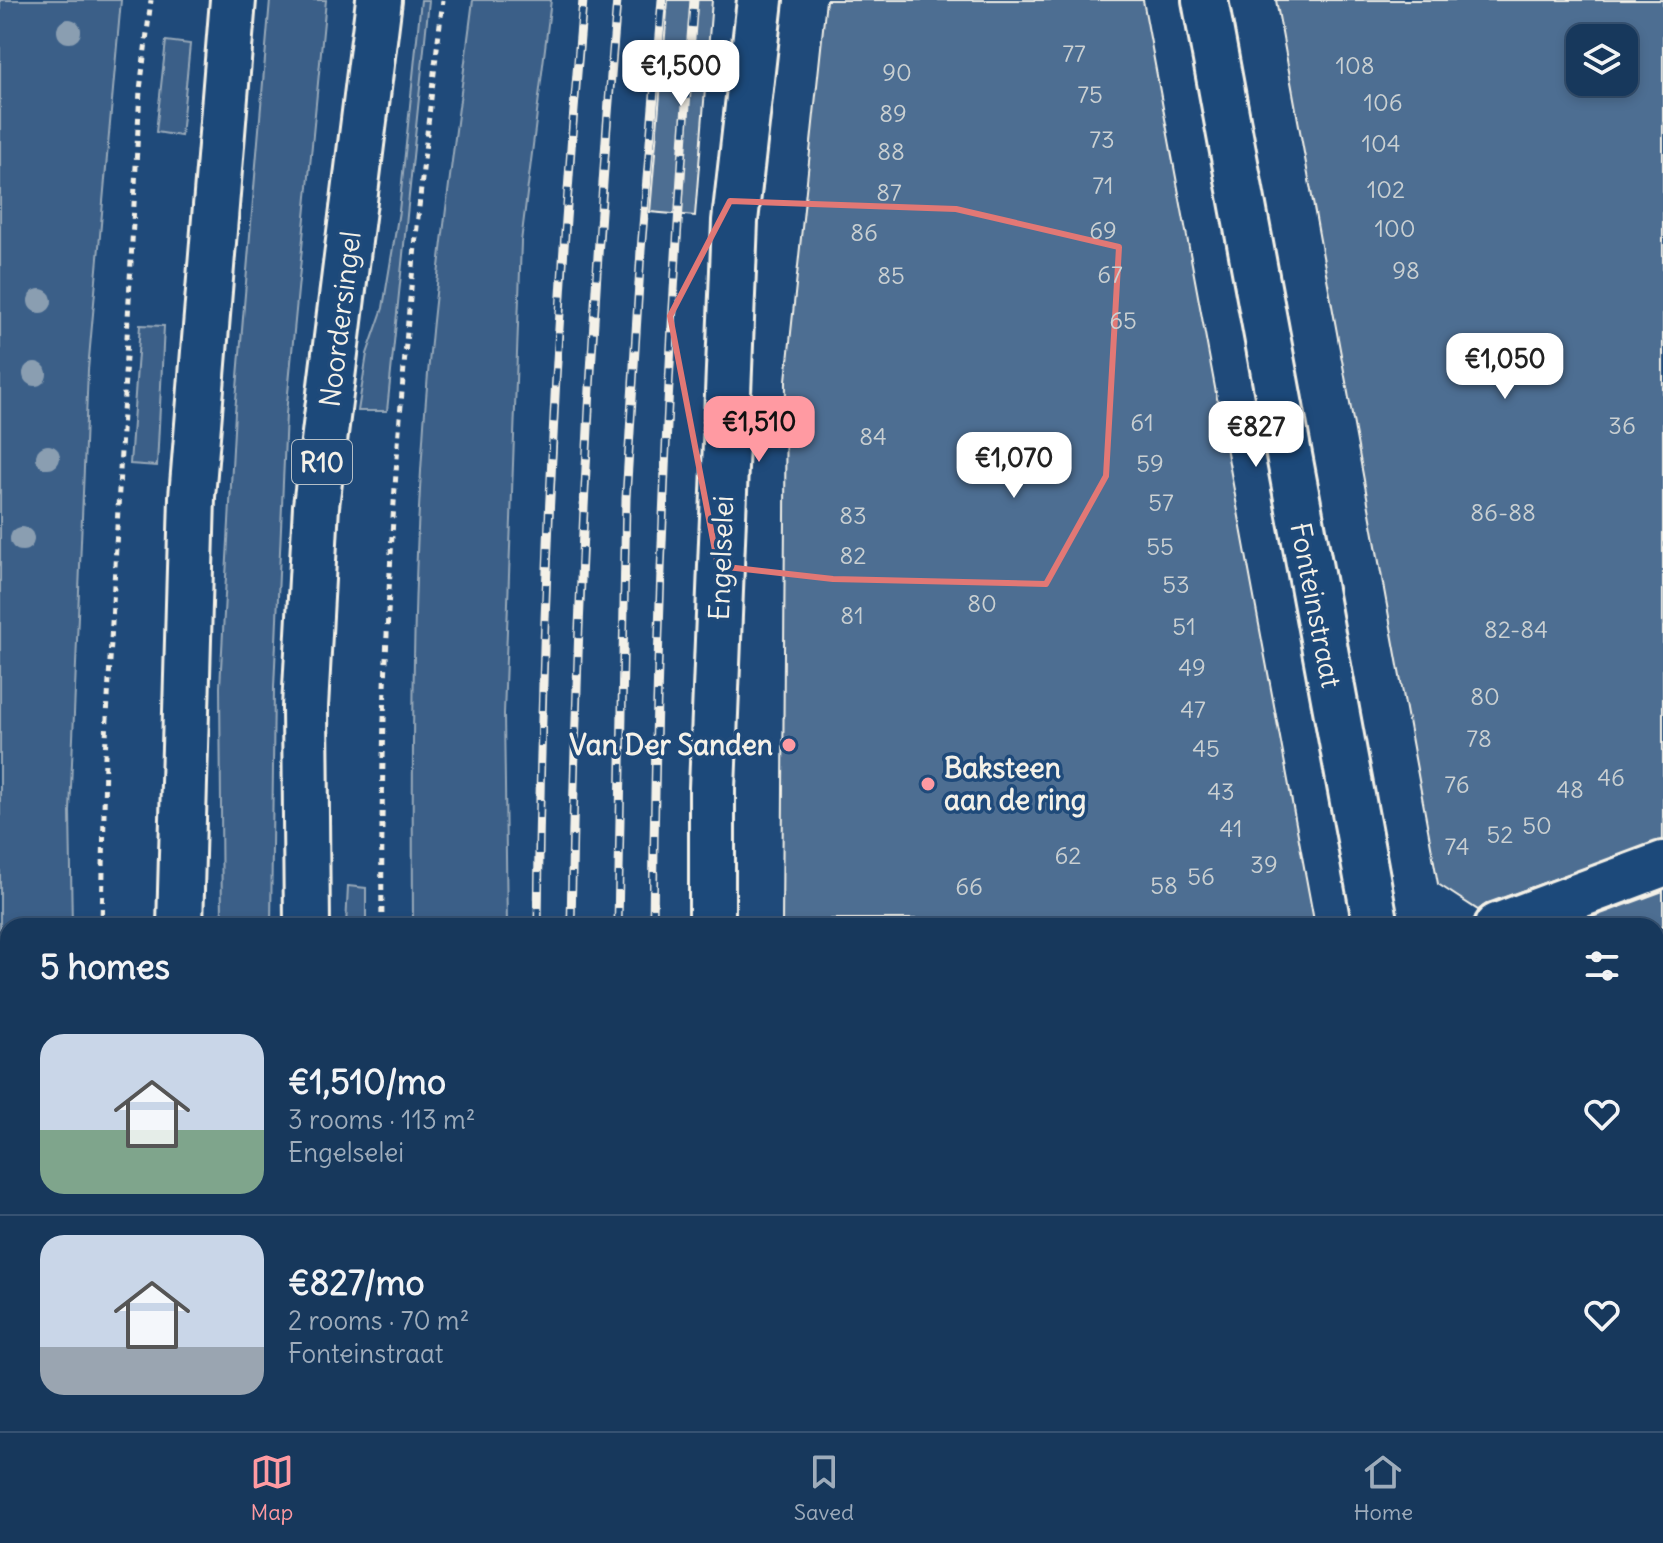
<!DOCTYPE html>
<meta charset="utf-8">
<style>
:root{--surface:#17385c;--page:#203f62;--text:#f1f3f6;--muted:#9eacbb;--line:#365272;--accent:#ff9aa2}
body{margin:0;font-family:Delius,sans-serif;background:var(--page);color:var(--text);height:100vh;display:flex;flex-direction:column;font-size:30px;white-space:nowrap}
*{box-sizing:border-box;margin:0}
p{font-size:26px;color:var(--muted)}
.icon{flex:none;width:44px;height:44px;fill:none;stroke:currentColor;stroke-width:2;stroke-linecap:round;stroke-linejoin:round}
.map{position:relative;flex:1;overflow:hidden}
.details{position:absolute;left:0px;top:918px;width:1664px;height:514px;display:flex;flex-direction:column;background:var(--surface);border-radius:24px 24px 0 0;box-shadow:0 4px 12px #0003,0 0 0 2px var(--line)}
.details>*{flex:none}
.buttons{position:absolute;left:1566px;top:24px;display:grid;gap:16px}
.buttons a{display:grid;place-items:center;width:72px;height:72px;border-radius:16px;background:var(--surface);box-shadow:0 4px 12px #0003,0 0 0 2px var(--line);font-size:40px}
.price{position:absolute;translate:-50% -68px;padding:0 18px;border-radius:16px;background:#fff;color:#222;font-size:26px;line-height:52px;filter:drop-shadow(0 2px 4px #0008)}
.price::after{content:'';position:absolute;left:50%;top:48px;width:24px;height:18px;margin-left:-12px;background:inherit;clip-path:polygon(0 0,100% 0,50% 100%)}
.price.selected{background:var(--accent);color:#111}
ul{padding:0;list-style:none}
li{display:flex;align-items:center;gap:24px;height:200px;padding:0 40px}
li+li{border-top:2px solid var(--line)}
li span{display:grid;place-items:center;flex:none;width:224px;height:160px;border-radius:24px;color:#555}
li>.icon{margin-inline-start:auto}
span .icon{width:96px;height:96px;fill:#fffc;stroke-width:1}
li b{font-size:34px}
h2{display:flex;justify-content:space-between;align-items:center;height:96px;padding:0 40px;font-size:34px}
.menu{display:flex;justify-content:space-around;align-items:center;height:112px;border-top:2px solid var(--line);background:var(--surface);font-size:22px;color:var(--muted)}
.menu a{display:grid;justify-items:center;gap:4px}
.menu .selected{color:var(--accent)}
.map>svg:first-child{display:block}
.green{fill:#3a5f88;stroke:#97a8b8;stroke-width:2}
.building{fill:#4d6e92;stroke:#f4f1e8;stroke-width:2;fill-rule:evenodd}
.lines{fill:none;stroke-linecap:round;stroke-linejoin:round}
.minor-casing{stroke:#f4f1e8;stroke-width:50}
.primary-casing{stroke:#f4f1e8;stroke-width:50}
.path{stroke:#f4f1e8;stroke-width:5;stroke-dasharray:6 6;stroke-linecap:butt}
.minor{stroke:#1f4a7a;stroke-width:44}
.primary{stroke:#1f4a7a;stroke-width:44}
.rail-casing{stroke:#f4f1e8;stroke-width:9}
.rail{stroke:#1f4a7a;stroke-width:6;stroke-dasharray:18;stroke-linecap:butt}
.tree{fill:#8a9eb1}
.marked{fill:none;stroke:#e27875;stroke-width:6;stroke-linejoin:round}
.poi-dot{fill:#ff9aa2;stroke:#1f4a7a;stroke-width:3}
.labels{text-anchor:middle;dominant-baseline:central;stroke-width:7;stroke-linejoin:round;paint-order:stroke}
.number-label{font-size:24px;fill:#cad0d2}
.shield{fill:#1f4a7a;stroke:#b4bfc7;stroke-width:2}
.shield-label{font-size:26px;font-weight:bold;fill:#f4f1e8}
.street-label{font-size:28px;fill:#f4f1e8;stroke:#1f4a7a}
.poi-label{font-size:28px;font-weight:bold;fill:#f4f1e8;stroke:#1f4a7a;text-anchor:end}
</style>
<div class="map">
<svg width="1663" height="1431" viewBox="0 0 1663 1431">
<rect width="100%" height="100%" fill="#1f4a7a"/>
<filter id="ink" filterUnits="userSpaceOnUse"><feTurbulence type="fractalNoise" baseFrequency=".0125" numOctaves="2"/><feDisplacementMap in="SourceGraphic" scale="16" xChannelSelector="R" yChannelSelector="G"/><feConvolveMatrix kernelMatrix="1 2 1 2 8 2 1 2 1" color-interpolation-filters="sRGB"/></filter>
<g filter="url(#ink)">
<!-- green -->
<g class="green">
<path d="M0 0H121L88 370 70 812 72 926H8V1424H87V1431H0Z"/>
<path d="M270 0H326L286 414 274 688 271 926H222L220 687 235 412Z"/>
<path d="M421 0H429L387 411H358L367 354 383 308 399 211Z"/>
<path d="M473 0H551L521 242 504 714 507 926H413C412 728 412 529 432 331 443 221 459 110 473 0Z"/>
<path d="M166 41 190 44 181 136 156 132Z"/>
<path d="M140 325 164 326 157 466 130 464Z"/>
<path d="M348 886 366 888V926H346Z"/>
<rect x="225" y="1424" width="47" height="7"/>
<rect x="411" y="1424" width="116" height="7"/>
<path d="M1119 1424H1432L1434 1431H1121Z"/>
</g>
<!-- building -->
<g class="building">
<path d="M668 0H712L695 216 650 212Z"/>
<path d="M826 0H1143L1315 926H959L957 919H831L830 926H782L786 380Z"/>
<path d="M1276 0H1663V840L1488 903 1478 910 1438 884ZM1580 38H1624V82H1580Z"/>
<path d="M1663 891V926H1568Z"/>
</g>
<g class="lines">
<!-- minor casing -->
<g class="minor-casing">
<g id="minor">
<path d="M1205 0 1376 926"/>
<path d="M712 926V788L735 221 760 0"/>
<path d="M1497 926 1663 864"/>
<path d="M1501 1424 1503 1431"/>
</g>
</g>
<!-- primary casing -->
<g class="primary-casing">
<g id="primary">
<path d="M180 926 192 497 233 0"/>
<path d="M307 926 305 707 316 506 379 0"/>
<path d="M188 1424V1431"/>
<path d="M311 1424V1431"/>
</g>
</g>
<!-- path -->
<g class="path">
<path d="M102 926 105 756 140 90 151 0"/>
<path d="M382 926C379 616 404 307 443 0"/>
<path d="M110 1424 111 1431"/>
<path d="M389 1424V1431"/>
<path d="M720 1424 721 1431"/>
</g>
<!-- minor -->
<use href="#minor" class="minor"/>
<!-- primary -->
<use href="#primary" class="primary"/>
<!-- rail casing -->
<g class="rail-casing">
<g id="rail">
<path d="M538 926C541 616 556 309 583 0"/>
<path d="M571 926C576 616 591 308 617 0"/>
<path d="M618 926 626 498 641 250 662 0"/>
<path d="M653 926C656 616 669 309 694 0"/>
<path d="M548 1424V1431"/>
<path d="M582 1424V1431"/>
<path d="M627 1424V1431"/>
<path d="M661 1424 662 1431"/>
</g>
</g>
<!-- rail -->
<use href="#rail" class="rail"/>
</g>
<!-- trees -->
<g class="tree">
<circle cx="69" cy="31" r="12"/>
<circle cx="40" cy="301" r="12"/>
<circle cx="35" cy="374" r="12"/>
<circle cx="48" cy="457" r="12"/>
<circle cx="22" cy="539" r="12"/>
</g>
</g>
<!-- marked area -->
<path class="marked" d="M730 201 956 209 1119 247 1106 476 1046 584 833 579 718 566 670 316Z"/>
<!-- markers -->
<g class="poi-dot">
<circle cx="789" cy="745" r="8"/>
<circle cx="928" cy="784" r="8"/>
</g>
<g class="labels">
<!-- number labels -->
<g class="number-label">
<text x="1074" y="53">77</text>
<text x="1355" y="65">108</text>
<text x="897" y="72">90</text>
<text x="1090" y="94">75</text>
<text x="1383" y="102">106</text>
<text x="893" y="113">89</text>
<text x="1102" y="139">73</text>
<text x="1381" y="143">104</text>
<text x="891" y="151">88</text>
<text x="1103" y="185">71</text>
<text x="1386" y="189">102</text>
<text x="889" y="192">87</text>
<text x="1395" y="228">100</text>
<text x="1103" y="230">69</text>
<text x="864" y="232">86</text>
<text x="1406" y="270">98</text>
<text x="1110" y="274">67</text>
<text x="891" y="275">85</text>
<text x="1123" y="320">65</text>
<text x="1142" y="422">61</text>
<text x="1622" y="425">36</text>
<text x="873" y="436">84</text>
<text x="1150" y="463">59</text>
<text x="1161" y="502">57</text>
<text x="1503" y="512">86-88</text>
<text x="853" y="515">83</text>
<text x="1160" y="546">55</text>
<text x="853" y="555">82</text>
<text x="1176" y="584">53</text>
<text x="982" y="603">80</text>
<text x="852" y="615">81</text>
<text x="1184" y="626">51</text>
<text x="1516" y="629">82-84</text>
<text x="1192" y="667">49</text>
<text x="1485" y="696">80</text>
<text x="1193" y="709">47</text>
<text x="1479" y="738">78</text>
<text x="1206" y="748">45</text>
<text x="1611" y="777">46</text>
<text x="1457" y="784">76</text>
<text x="1570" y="789">48</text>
<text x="1221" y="791">43</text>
<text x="1537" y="825">50</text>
<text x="1231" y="828">41</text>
<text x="1500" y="834">52</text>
<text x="1457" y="846">74</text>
<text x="1068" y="855">62</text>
<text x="1264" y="864">39</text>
<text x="1201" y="876">56</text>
<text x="1164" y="885">58</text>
<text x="969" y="886">66</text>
</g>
<!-- shield labels -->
<rect class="shield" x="292" y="440" width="60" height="44" rx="6"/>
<g class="shield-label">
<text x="322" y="462">R10</text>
</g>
<!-- street labels -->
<g class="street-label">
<text transform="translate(340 319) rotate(-83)">Noordersingel</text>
<text transform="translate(721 558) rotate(-88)">Engelselei</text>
<text transform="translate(1316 605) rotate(79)">Fonteinstraat</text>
</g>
<!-- poi labels -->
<g class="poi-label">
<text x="773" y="745">Van Der Sanden</text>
<text x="944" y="768" text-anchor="start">Baksteen<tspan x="944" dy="32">aan de ring</tspan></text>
</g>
</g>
</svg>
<div class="buttons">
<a><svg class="icon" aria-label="layers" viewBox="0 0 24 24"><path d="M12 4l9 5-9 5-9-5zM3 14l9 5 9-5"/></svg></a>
</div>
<b class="price" style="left:681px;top:108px">€1,500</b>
<b class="price" style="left:1505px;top:401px">€1,050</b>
<b class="price selected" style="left:759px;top:464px">€1,510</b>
<b class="price" style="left:1256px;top:469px">€827</b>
<b class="price" style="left:1014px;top:500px">€1,070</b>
<section class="details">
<h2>5 homes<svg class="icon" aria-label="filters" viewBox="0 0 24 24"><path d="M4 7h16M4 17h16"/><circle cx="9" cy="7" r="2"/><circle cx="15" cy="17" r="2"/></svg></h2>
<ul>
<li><span style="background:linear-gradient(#c9d6e8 60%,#7fa58c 0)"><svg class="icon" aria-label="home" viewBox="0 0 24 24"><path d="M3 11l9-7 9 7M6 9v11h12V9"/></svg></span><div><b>€1,510/mo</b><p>3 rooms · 113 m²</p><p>Engelselei</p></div><svg class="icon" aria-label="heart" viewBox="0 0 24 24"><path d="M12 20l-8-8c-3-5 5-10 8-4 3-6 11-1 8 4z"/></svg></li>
<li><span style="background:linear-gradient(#c9d6e8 70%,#9aa5b1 0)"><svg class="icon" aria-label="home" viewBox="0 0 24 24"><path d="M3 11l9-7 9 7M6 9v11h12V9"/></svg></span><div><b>€827/mo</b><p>2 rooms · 70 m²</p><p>Fonteinstraat</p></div><svg class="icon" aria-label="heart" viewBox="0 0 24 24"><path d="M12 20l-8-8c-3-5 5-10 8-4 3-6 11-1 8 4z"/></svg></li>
</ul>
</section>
</div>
<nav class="menu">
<a class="selected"><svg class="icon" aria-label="map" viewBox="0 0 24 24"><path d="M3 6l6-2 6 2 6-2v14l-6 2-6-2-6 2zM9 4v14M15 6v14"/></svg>Map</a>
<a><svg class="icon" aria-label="saved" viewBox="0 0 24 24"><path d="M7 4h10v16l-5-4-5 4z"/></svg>Saved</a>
<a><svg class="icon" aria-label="home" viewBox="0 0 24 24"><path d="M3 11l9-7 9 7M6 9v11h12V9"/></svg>Home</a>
</nav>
